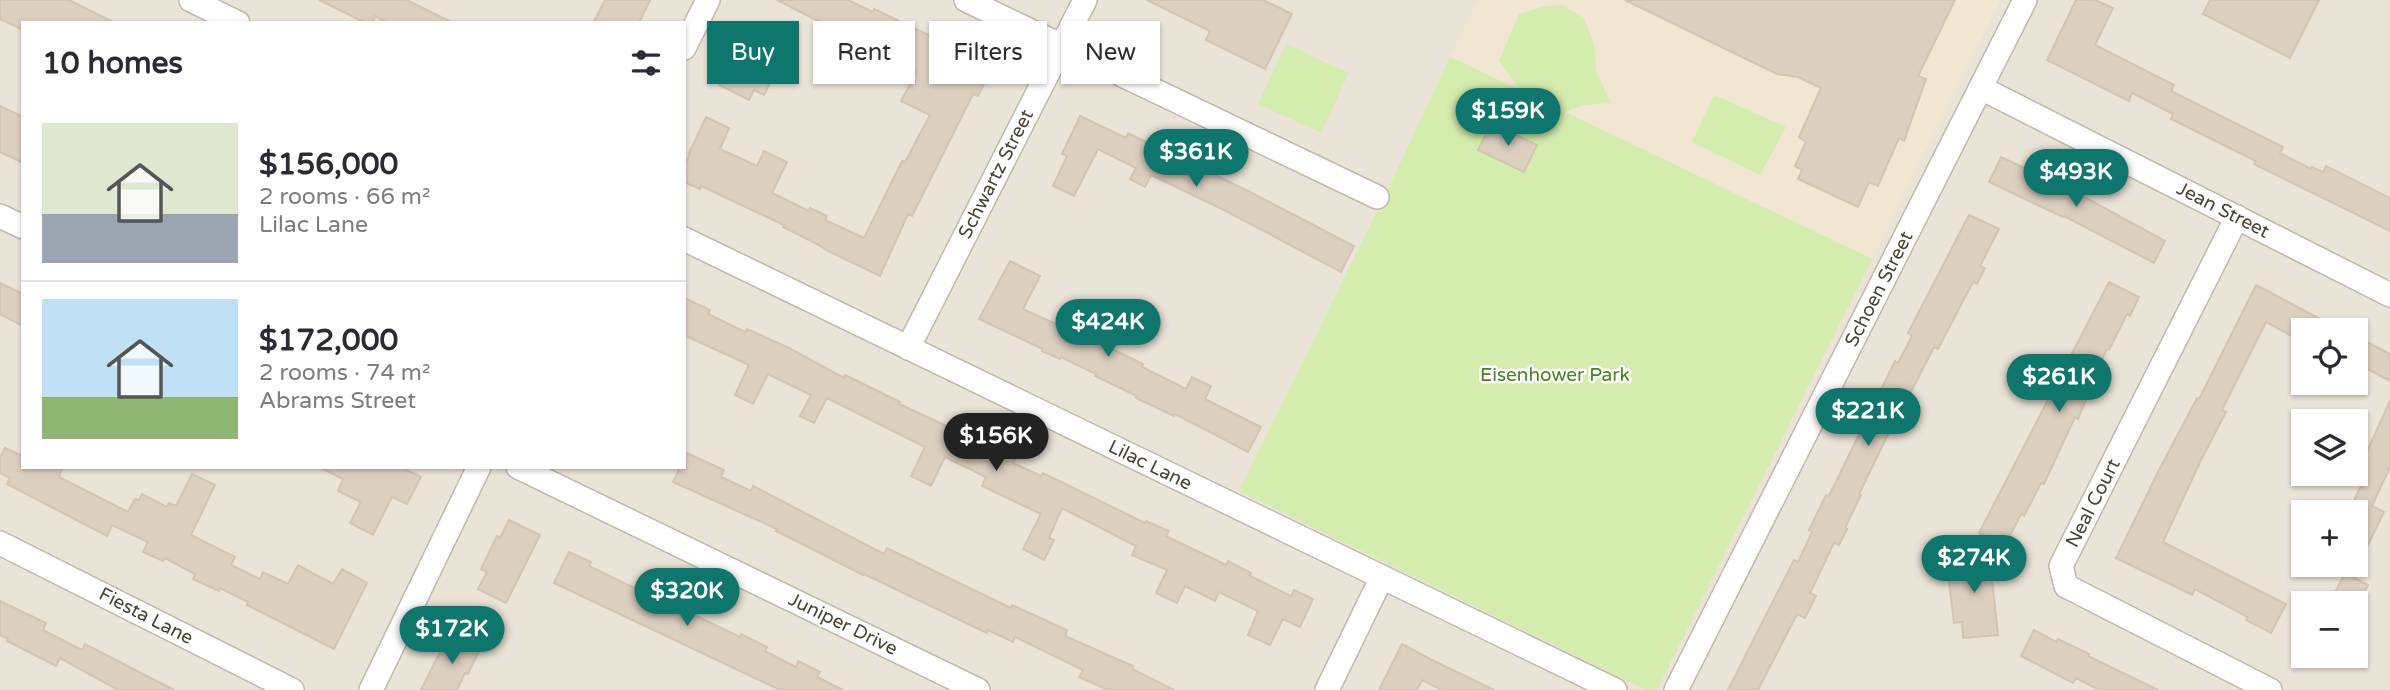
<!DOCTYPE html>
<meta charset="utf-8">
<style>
:root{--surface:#fff;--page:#f2f2f3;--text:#2b2b33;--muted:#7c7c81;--line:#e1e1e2;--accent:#0f766e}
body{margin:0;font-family:"Varela Round",sans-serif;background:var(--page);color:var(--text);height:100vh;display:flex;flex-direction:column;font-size:26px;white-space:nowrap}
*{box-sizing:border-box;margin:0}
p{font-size:23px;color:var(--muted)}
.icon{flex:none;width:38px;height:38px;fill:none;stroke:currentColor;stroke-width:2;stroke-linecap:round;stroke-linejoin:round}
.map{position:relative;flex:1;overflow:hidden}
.panel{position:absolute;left:21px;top:21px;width:665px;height:448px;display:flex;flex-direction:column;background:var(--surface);border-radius:0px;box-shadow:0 2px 5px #0004}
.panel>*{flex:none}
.hud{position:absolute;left:707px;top:21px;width:665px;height:63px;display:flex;gap:14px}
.buttons{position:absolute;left:2291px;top:318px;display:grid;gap:14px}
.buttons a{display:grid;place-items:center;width:77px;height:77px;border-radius:0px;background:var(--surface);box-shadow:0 2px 5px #0004;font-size:35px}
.price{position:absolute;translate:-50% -60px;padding:0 16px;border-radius:24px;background:var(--accent);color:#fff;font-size:23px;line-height:46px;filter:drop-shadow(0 2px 4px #0008)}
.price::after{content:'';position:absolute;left:50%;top:42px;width:21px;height:16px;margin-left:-10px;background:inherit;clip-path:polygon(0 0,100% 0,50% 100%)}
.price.selected{background:#222;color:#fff}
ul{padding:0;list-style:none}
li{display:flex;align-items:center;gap:21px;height:175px;padding:0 21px}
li+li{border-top:2px solid var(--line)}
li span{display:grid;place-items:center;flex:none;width:196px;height:140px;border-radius:0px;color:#555}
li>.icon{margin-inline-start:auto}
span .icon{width:84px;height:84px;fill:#fffc;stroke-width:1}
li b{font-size:30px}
h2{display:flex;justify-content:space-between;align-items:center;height:84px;padding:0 21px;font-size:30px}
.chip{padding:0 24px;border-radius:0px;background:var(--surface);box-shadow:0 2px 5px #0004;font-size:24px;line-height:63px}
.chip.selected{background:var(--accent);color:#fff}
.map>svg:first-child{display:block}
.residential{fill:#eae3d7;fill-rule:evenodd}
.education{fill:#f0e6d2}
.green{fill:#d4edaf}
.building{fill:#dbcfc0;stroke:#d4c4b0;stroke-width:2}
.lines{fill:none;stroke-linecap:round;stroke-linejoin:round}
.street-casing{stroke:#c2b9ab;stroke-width:26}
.street{stroke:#fff;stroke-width:23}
.labels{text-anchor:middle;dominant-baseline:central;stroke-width:5;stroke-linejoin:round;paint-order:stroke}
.street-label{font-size:19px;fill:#4a4237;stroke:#fff}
.park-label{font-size:19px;fill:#4c8224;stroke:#fff}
</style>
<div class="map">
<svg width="2390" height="690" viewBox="0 0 2390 690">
<rect width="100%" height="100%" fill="#f6f1e9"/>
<!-- residential -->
<path class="residential" d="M0 0H2390V690H0ZM23 23H684V467H23ZM2303 331H2356V383H2303ZM2303 422H2356V474H2303ZM2303 513H2356V565H2303ZM2303 604H2356V656H2303Z"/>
<!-- education -->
<path class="education" d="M1478 0H2001L1872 259 1450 57Z"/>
<!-- green -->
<g class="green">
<path d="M1562 5 1584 18 1594 43 1596 71 1611 103 1583 105 1565 112 1872 259 1657 690H1646L1239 491 1389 187 1450 57 1520 90 1499 61 1519 14 1542 7Z"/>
<path d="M1286 44 1349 73 1321 133 1258 104Z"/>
<path d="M1714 95 1786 127 1760 175 1692 142Z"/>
</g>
<!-- building -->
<g class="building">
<path d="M0 0H69L115 23H23V30L0 19Z"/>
<path d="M319 0H407L453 23H388L375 16 372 23H366Z"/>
<path d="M605 0H650L639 23H593Z"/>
<path d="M777 0H848L873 12 874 9 993 66 978 96 973 94 912 216 908 214 880 276 826 250 819 245 783 227 784 225 701 186 700 189 684 182V167L690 154 689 153 706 117 729 128 720 149 757 166 764 151 787 162 772 193 809 211 810 208 827 216 825 220 864 238 902 161 905 162 930 115 901 101 917 71Z"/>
<path d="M1147 0H1263L1292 14 1265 69 1206 40 1210 31Z"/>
<path d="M1625 0H1955L1918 76 1926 79 1904 141 1899 138 1878 186 1869 182 1858 207 1798 179 1802 170 1795 166 1806 142 1799 137 1821 88 1798 77 1777 74Z"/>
<path d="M2076 0H2095L2113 8 2095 45 2174 85 2171 91 2283 147 2280 153 2311 169 2312 167 2323 172 2326 166 2390 198V231L2254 164 2256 161 2171 119 2173 114 2132 93 2129 101 2047 60Z"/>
<path d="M2210 0H2319L2290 58 2203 14Z"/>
<path d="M743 36 784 56 764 95 754 90 749 100 719 85Z"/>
<path d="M0 106 23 117V163L0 152Z"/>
<path d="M1080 116 1126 138 1128 133 1248 191 1354 246 1341 272 1224 210 1151 175 1145 187 1130 179 1136 168 1098 149 1074 196 1053 186 1067 156 1062 154Z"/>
<path d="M1492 123 1537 145 1524 172 1478 150Z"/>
<path d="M2001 157 2075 192 2165 241 2154 263 2064 216 2063 217 1989 182Z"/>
<path d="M1969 215 1999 229 1980 266 1985 268 1977 284 1973 282 1938 349 1934 347 1910 394 1913 396 1905 412 1900 410 1859 494 1861 495 1845 528 1847 529 1839 545 1834 543 1810 593 1816 596 1805 618 1797 614 1758 690H1728L1794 560 1798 562 1812 532 1809 530 1826 495 1829 496 1895 361 1898 363 1912 336 1908 333Z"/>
<path d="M1010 261 1040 276 1023 309 1071 331 1084 303 1103 312 1090 338 1143 364 1142 367 1186 389 1192 377 1211 386 1205 399 1261 427 1248 452 1175 414 1174 416 1136 398 1137 396 1095 376 1096 374 1061 357 1060 359 1042 351 1043 349 979 319Z"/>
<path d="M2109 282 2139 297 2130 316 2127 314 2109 350 2107 349 2092 380 2094 381 2078 419 2075 417 2044 484 2041 483 2024 516 2021 514 2005 546 1979 533Z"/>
<path d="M0 283 23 294V326L0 314Z"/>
<path d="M2256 285 2343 331H2303V342L2266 322 2222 410 2226 412 2201 460 2163 542 2286 604 2271 633 2246 620 2248 617 2195 589 2192 595 2116 558 2159 470 2197 398 2199 399Z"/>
<path d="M684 298 710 310 708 314 745 332 747 329 789 348 844 378 845 375 900 402 899 404 1016 458 1013 463 1041 476 1043 473 1145 523 1146 521 1169 531 1166 536 1226 565 1228 561 1251 573 1250 576 1291 596 1294 590 1313 599 1300 627 1283 619 1270 645 1248 635 1258 611 1219 592 1215 601 1185 586 1177 603 1156 593 1167 570 1132 555 1136 546 1062 508 1049 538 1054 540 1044 560 1023 549 1041 514 982 486 986 477 945 457 931 486 911 476 925 447 827 398 814 423 800 416 811 395 768 374 753 404 735 395 749 365 684 335Z"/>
<path d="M2361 339 2390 354V381L2356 363V350Z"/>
<path d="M2390 401V467L2372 506 2384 512 2356 570V513H2348L2362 484 2354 480Z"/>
<path d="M5 448 23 456V467H63L59 477 128 512 135 499 139 500 142 494 167 507 169 503 176 506 192 474 215 485 191 535 235 557 231 565 260 579 263 572 288 584 298 565 333 584 342 569 367 583 334 649 247 605 248 602 220 588 219 591 193 579 195 574 165 558 163 561 143 552 148 542 112 525 107 536 7 484 10 478 0 473V458Z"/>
<path d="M687 453 724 470 721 477 751 491 753 486 884 554 887 548 1011 608 1012 605 1067 630 1065 636 1133 666 1132 669 1174 690H1108L1079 677 1083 670 1015 637 1013 642 988 630 987 633 864 574 863 575 776 531 777 529 673 482 680 467H684V459Z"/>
<path d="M319 467H401L421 477 407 504 392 497 373 535 350 523 361 502 338 491 343 479Z"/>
<path d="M509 520 540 535 506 603 478 589 487 572 481 569 497 536 500 538Z"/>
<path d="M569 552 591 562 589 566 634 588 635 586 662 599 664 596 690 608 688 612 740 637 741 634 767 647 765 651 796 667 798 661 820 672 817 677 843 690H780L554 583Z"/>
<path d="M1989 552 1998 635 1963 638 1962 622 1954 623 1948 572 1956 571 1954 556Z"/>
<path d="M2345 573 2368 585 2358 604H2329Z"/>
<path d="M0 601 46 623 43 630 82 650 85 644 174 690H118L60 658 56 666 7 641 8 639 0 635Z"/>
<path d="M2034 630 2056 642 2058 639 2089 654 2088 656 2158 690H2099L2076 678 2073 683 2021 656Z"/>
<path d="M457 635 481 647 468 674 465 673 457 690H421L441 650 447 654Z"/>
<path d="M1402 644 1432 660 1494 690H1442L1422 680 1417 690H1379Z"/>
</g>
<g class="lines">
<!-- street casing -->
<g class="street-casing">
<g id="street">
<path d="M191 0 238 23"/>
<path d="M966 0 1377 197"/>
<path d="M684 48 708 0"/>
<path d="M1981 88 2390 295"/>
<path d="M0 216 23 227"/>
<path d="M2237 217 2061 566 2066 586 2270 690"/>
<path d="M684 239 1615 690"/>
<path d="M908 348 1085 0"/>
<path d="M518 467 978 690"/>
<path d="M0 543 292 690"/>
<path d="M371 690 479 467"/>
<path d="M1327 690 1382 577"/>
<path d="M1676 690 2025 0"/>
</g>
</g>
<!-- street -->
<use href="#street" class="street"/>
</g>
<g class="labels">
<!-- street labels -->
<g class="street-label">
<text transform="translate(996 174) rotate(-63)">Schwartz Street</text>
<text transform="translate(2223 210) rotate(27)">Jean Street</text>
<text transform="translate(1879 289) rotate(-63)">Schoen Street</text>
<text transform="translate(1150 465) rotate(26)">Lilac Lane</text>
<text transform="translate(2093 503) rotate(-63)">Neal Court</text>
<text transform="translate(146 616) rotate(27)">Fiesta Lane</text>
<text transform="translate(843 624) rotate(26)">Juniper Drive</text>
</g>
<!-- park labels -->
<g class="park-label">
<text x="1555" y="375">Eisenhower Park</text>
</g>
</g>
</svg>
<div class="buttons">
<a><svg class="icon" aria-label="locate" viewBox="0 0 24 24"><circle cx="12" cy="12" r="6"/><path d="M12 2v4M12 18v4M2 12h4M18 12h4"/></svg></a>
<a><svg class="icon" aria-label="layers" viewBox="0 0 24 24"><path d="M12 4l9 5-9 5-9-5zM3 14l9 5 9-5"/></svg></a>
<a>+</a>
<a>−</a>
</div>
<b class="price" style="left:1508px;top:148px">$159K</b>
<b class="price" style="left:1196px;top:189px">$361K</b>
<b class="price" style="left:2076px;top:209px">$493K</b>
<b class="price" style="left:1108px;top:359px">$424K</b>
<b class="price" style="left:2059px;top:414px">$261K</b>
<b class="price" style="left:1868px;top:448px">$221K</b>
<b class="price selected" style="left:996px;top:473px">$156K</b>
<b class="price" style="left:1974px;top:595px">$274K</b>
<b class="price" style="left:687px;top:628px">$320K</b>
<b class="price" style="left:452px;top:666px">$172K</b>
<div class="hud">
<a class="chip selected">Buy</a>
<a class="chip">Rent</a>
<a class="chip">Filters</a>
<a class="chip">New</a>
</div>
<section class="panel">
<h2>10 homes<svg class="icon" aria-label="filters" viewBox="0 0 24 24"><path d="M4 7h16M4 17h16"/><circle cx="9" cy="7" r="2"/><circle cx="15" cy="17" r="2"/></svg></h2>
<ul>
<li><span style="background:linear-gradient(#dfe7d0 65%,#9aa5b1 0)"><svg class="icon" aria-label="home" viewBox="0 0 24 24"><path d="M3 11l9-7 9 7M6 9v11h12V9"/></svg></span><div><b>$156,000</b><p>2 rooms · 66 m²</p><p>Lilac Lane</p></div></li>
<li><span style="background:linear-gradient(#bfe0f5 70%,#8fb573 0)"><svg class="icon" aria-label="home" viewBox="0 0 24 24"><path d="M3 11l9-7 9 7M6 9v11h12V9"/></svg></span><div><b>$172,000</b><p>2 rooms · 74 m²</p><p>Abrams Street</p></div></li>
</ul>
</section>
</div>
